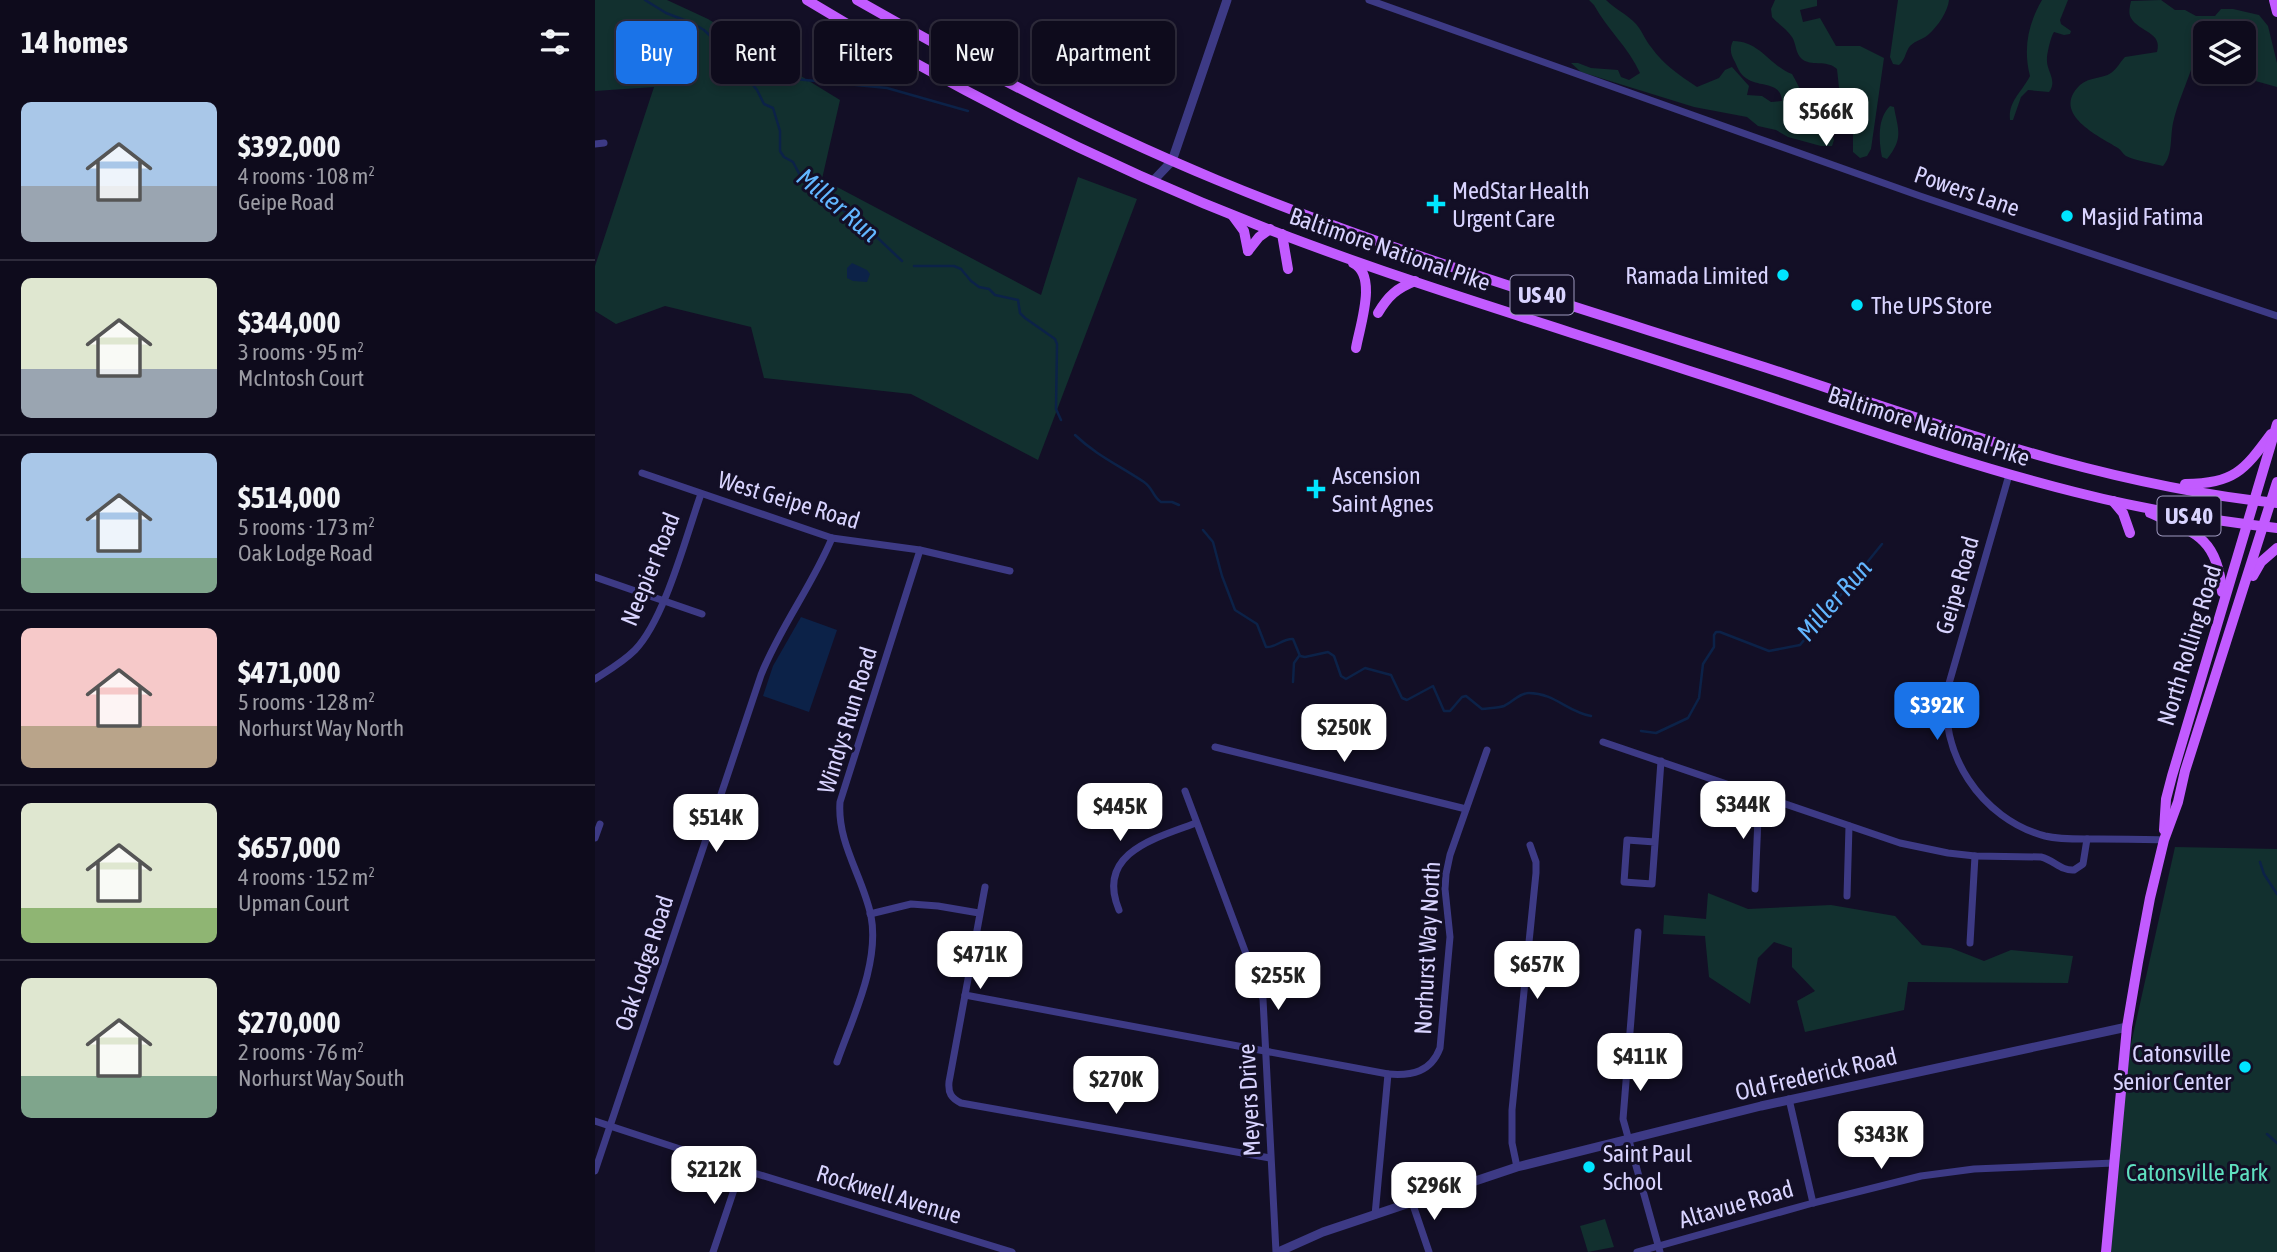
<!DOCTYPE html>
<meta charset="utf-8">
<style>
:root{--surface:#0e0b1c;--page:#171425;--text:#f1f3f6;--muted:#9b9ba3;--line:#2e2b3b;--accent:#1a73e8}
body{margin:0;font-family:"Asap Condensed",sans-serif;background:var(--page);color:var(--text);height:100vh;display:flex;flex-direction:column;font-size:26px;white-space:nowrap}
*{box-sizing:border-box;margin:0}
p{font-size:23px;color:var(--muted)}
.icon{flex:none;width:38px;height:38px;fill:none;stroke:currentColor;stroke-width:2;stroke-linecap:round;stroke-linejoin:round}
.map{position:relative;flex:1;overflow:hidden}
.sheet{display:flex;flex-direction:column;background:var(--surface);width:595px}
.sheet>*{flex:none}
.banner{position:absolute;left:21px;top:21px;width:665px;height:63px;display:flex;gap:14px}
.buttons{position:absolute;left:1598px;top:21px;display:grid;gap:14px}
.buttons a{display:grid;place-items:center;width:63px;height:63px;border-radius:10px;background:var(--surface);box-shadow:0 4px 10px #0003,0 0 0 2px var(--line);font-size:35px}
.price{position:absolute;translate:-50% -60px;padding:0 16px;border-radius:14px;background:#fff;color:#222;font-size:23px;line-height:46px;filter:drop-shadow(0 2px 4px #0008)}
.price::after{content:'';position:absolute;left:50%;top:42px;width:21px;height:16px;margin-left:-10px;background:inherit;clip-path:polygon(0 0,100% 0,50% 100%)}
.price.on{background:var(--accent);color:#fff}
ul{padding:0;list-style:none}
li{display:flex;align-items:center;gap:21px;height:175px;padding:0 21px}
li+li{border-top:2px solid var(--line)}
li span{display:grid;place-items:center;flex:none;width:196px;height:140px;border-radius:10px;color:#555}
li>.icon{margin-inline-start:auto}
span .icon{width:84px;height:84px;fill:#fffc;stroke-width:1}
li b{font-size:30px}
h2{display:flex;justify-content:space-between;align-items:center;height:84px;padding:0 21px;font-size:30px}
.chip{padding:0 24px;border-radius:10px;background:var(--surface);box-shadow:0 4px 10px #0003,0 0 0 2px var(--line);font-size:24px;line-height:63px}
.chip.on{background:var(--accent);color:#fff}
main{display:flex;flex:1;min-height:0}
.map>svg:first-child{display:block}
.green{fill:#12302f}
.water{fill:#0c2248}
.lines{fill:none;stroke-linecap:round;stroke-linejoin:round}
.stream{stroke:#0c2248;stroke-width:2.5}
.minor{stroke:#3d3a85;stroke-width:7}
.tertiary{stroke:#3d3a85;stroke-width:9}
.primary{stroke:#c25bff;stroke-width:10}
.poi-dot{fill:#00e5ff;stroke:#130f26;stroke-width:2.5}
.labels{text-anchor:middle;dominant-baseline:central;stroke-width:6;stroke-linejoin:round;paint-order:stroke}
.shield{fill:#130f26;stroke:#9e99be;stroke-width:2}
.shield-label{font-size:23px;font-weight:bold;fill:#d9d4ff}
.poi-label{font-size:24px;fill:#d9d4ff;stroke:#130f26;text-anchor:start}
.street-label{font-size:24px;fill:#d9d4ff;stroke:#130f26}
.park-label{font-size:24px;fill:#5fe0c0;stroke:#130f26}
.water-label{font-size:26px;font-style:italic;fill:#62b6ff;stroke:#130f26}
</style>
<main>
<section class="sheet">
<h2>14 homes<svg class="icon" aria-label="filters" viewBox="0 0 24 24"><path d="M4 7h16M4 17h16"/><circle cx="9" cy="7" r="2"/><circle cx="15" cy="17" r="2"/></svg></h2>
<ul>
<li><span style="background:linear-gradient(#a9c7e8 60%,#9aa5b1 0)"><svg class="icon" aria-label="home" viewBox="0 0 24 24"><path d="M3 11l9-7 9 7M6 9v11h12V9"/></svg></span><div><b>$392,000</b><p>4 rooms · 108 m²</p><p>Geipe Road</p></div></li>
<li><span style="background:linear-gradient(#dfe7d0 65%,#9aa5b1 0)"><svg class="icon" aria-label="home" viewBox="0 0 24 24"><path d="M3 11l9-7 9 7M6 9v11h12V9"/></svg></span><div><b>$344,000</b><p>3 rooms · 95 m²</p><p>McIntosh Court</p></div></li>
<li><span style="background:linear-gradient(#a9c7e8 75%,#7fa58c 0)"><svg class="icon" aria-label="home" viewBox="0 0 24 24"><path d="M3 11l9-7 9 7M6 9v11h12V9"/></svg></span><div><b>$514,000</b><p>5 rooms · 173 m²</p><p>Oak Lodge Road</p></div></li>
<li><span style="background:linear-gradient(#f6c9c9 70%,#b9a48a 0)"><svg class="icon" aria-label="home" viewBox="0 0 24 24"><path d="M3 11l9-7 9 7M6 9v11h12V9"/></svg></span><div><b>$471,000</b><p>5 rooms · 128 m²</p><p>Norhurst Way North</p></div></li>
<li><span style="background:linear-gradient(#dfe7d0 75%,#8fb573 0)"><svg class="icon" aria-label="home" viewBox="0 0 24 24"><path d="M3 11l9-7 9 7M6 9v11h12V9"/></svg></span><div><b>$657,000</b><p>4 rooms · 152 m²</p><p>Upman Court</p></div></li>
<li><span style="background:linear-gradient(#dfe7d0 70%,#7fa58c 0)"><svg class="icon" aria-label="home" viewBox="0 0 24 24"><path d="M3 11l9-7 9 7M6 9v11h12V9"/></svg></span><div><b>$270,000</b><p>2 rooms · 76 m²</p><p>Norhurst Way South</p></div></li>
</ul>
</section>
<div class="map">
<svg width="1682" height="1252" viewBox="0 0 1682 1252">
<rect width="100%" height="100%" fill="#130f26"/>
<!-- green -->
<g class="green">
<path d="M0 0H72L113 19 245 100 227 179 446 295 483 177 542 199 443 460 316 394 169 378 156 327 70 306 21 324 0 311V266L59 87 0 91Z"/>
<path d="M994 0H1011C1020 9 1033 15 1041 24 1048 32 1050 40 1056 47 1069 65 1084 75 1102 87L1124 78 1130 70 1137 67 1154 86 1152 95 1167 96 1176 102 1187 101C1186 82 1167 87 1154 80 1146 76 1143 69 1140 62 1136 55 1134 49 1138 41 1165 41 1175 66 1197 74 1206 90 1214 106 1212 125L1219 130 1237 133 1239 140 1237 146H1226L1193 137 1181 130 1163 126 1152 117 1099 107 986 72 976 63H983L996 68 1023 70 1026 77 1034 80 1045 73C1034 48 1012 29 999 5Z"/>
<path d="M1180 0H1222V6L1205 10 1208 22 1225 18 1241 46H1265L1289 58 1276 149 1272 156 1265 158 1258 152V120L1245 97 1242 69C1232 60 1222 66 1210 61 1200 56 1202 45 1197 37 1192 29 1183 24 1177 17L1176 9Z"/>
<path d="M1303 0H1354C1353 11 1343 26 1334 34 1329 39 1321 40 1315 46 1310 52 1311 59 1304 65L1298 64 1295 57Z"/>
<path d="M1447 0H1473L1465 20 1466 24 1476 31 1475 34 1469 35 1459 32C1456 36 1452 53 1452 59 1451 71 1463 80 1454 92L1433 90 1426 97 1418 120H1415C1413 101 1427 92 1435 76 1428 49 1433 24 1447 0Z"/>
<path d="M1566 0 1580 10H1590L1601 16H1620L1626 9H1638L1664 15 1673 26 1682 63V87L1628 72H1648V33H1610V67L1603 65 1601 70H1596C1590 87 1582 105 1578 123 1575 137 1578 155 1568 166 1557 163 1541 161 1531 156 1528 154 1526 150 1523 148 1504 136 1455 114 1485 85 1494 77 1507 79 1516 73 1521 70 1526 61 1530 57L1562 52C1568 32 1544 32 1536 18 1533 13 1535 6 1536 1Z"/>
<path d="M1295 106 1299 107C1303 130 1309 138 1292 159L1287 157C1284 140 1282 119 1295 106Z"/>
<path d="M1580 847 1682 849V1252H1514L1534 1053Z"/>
<path d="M1113 893 1153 909 1236 905 1300 916 1327 945 1356 948 1389 961 1416 950 1478 956 1473 983 1313 982 1309 1010 1210 1032 1202 1001 1220 991 1197 967V948L1179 942 1163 958 1155 1004 1114 977 1110 936 1068 934 1069 915 1111 919Z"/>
<path d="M1010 1219 1019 1247 993 1252 985 1226Z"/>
</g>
<!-- water -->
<g class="water">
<path d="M257 263 272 270 275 274 272 282 258 281 252 278V268Z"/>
<path d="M206 617 242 630 214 712 168 696 178 666Z"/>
</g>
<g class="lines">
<!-- stream -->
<g class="stream">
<path d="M50 0 71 13 97 23 109 30 129 49 162 90 169 104 178 108 185 131V151L189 157 198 162 207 179 217 189 269 225 307 261"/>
<path d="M153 79 164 77 190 78 292 88 373 111"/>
<path d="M319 266H359L366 269 376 281 384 287 394 289 400 295 423 300 425 313 430 318 460 339 462 344 461 409 466 420"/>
<path d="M480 435C501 455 525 466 549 482 558 488 558 497 566 502H577L584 505"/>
<path d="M608 530 618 542 627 576 640 610 662 624 671 647C681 648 688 638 698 639L705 656 710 657 733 652 739 656 746 676 751 679 770 668 796 675 807 698 812 700 838 686 849 711H855L867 697 871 696 887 709C894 708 903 708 909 706 918 702 924 693 934 693 959 693 973 712 996 716"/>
<path d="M698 682 699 663 704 656"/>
<path d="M1046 731 1061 733 1093 718 1104 698 1108 664 1119 647V635L1121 632H1125L1174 651 1205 645 1287 544"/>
<path d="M1665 862 1669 874 1682 894"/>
<path d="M1672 1134 1682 1143"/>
</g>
<!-- minor -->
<g class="minor">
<path d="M774 0 1325 196 1682 316"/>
<path d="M0 144 9 143"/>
<path d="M47 473 237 538 325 550 415 571"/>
<path d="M1414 475 1353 687C1342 752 1386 819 1450 836 1467 840 1486 839 1504 839 1526 839 1547 839 1569 840"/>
<path d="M0 577 107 614"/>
<path d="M0 679C14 670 28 662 40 650 70 619 91 536 106 494"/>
<path d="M1008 742 1305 843 1353 853 1380 856 1446 857C1459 860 1466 871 1479 870L1488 864 1492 839"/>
<path d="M620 747 871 809"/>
<path d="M590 791 668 999 681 1252"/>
<path d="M0 838 5 824"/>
<path d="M1060 842 1032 840 1029 882 1057 884 1066 761"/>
<path d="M390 887 354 1082C353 1093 356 1098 366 1103L675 1158"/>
<path d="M1160 889 1164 794"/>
<path d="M1252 896 1254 826"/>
<path d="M524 910C500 853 561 838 601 823"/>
<path d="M275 914 316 904 343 906 384 913"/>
<path d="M1043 932 1028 1119 1065 1252"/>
<path d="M1375 943 1380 856"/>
<path d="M370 995 793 1074 780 1215"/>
<path d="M242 1062C257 1019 285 963 276 916 268 877 242 843 245 802L325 550"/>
<path d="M793 1074C817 1076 836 1072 845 1048L855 937 850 889 851 874 855 855 892 750"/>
<path d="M1194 1099 1218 1203"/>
<path d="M0 1121 146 1169 417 1252"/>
<path d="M922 1167 917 1143V1110L941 873V862L935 845"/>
<path d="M0 1171 166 675C185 627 217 586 237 538"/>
<path d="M817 1202 834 1252"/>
<path d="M118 1252 146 1169"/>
<path d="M1042 1252 1218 1203 1326 1176 1379 1169 1519 1163"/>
</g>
<!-- tertiary -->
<g class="tertiary">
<path d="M558 181 577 161 632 0"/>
<path d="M683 1252 728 1232 922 1167 1166 1106 1532 1027"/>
</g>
<!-- primary -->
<g class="primary">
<path d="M212 0C358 89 511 166 670 228 812 283 959 326 1104 374 1229 414 1353 460 1480 492 1546 509 1614 520 1682 528"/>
<path d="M262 0C379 67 498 129 622 180 800 254 986 308 1169 367 1337 422 1504 485 1682 503"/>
<path d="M1679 0 1682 12"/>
<path d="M638 216 649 231 653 251"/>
<path d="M687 234 693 269"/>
<path d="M653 251 664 237 675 229"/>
<path d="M758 263C783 275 765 325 761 348"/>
<path d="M783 313C793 296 802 288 820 281"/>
<path d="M1590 484C1639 483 1648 472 1676 434"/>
<path d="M1518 501 1528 513 1535 533"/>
<path d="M1555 513C1600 532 1623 538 1627 592"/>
<path d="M1658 576 1666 562 1682 548"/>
<path d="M1569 830 1571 799 1577 776 1682 424"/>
<path d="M1511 1252 1532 1027 1543 962 1555 898 1569 840 1583 802 1590 771 1682 482"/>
</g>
</g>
<!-- markers -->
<g class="poi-dot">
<path d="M837.5 193.5h7v7h7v7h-7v7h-7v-7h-7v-7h7z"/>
<circle cx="1472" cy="216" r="7"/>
<circle cx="1188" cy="275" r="7"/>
<circle cx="1262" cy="305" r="7"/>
<path d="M717.5 478.5h7v7h7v7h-7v7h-7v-7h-7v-7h7z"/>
<circle cx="1650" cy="1067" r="7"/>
<circle cx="994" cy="1167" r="7"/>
</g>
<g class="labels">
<!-- shield labels -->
<g class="shield">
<rect x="915.5" y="275.5" width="63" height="39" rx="5"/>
<rect x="1562.5" y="496.5" width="63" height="39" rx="5"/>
</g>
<g class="shield-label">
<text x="947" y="295">US 40</text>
<text x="1594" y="516">US 40</text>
</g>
<!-- poi labels -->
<g class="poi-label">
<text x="857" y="190">MedStar Health<tspan x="857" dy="28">Urgent Care</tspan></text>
<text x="1486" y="216">Masjid Fatima</text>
<text x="1174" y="275" text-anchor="end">Ramada Limited</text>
<text x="1276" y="305">The UPS Store</text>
<text x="737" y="475">Ascension<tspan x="737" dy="28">Saint Agnes</tspan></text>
<text x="1636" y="1053" text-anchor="end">Catonsville<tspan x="1636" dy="28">Senior Center</tspan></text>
<text x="1008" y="1153">Saint Paul<tspan x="1008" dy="28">School</tspan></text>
</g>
<!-- street labels -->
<g class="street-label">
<text transform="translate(1372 191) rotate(19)">Powers Lane</text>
<text transform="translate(795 249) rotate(19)">Baltimore National Pike</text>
<text transform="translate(1334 426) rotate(18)">Baltimore National Pike</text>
<text transform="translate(194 500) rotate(17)">West Geipe Road</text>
<text transform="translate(55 569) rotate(-68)">Neepier Road</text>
<text transform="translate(1362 585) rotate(-74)">Geipe Road</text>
<text transform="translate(1594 645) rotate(-73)">North Rolling Road</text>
<text transform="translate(252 720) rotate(-73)">Windys Run Road</text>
<text transform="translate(832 948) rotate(-87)">Norhurst Way North</text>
<text transform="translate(49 963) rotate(-72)">Oak Lodge Road</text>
<text transform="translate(1221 1074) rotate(-13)">Old Frederick Road</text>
<text transform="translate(654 1100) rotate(-93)">Meyers Drive</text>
<text transform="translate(294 1194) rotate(17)">Rockwell Avenue</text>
<text transform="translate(1141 1204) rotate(-16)">Altavue Road</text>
</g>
<!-- park labels -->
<g class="park-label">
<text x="1602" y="1172">Catonsville Park</text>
</g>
<!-- water labels -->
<g class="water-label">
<text transform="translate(243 205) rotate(40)">Miller Run</text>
<text transform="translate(1239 600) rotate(-49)">Miller Run</text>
</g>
</g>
</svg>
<div class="buttons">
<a><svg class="icon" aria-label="layers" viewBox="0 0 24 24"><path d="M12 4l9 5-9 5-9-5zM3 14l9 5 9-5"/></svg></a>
</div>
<b class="price" style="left:1231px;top:148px">$566K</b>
<b class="price on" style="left:1342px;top:742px">$392K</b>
<b class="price" style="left:749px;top:764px">$250K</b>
<b class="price" style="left:1148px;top:841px">$344K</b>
<b class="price" style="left:525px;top:843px">$445K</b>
<b class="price" style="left:121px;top:854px">$514K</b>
<b class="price" style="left:385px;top:991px">$471K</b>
<b class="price" style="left:942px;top:1001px">$657K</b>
<b class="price" style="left:683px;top:1012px">$255K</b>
<b class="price" style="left:1045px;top:1093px">$411K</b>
<b class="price" style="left:521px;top:1116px">$270K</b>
<b class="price" style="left:1286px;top:1171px">$343K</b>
<b class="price" style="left:119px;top:1206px">$212K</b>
<b class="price" style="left:839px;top:1222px">$296K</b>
<div class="banner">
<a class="chip on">Buy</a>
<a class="chip">Rent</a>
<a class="chip">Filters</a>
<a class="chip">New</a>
<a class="chip">Apartment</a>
</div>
</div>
</main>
